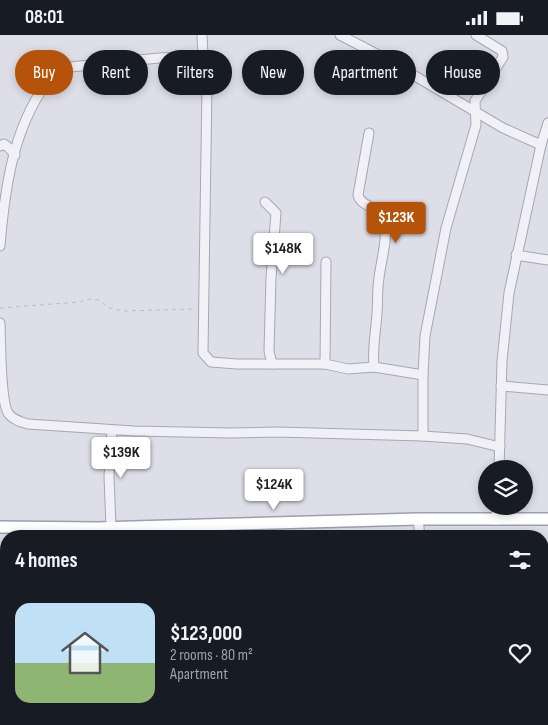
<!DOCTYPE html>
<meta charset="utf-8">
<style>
:root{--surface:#171b24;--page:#242831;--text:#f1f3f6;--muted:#9ea1a6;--line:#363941;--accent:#b45309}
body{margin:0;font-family:"Sofia Sans Condensed",sans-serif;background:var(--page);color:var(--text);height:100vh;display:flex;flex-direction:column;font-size:19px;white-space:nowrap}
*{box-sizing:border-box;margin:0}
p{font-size:16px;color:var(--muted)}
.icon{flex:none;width:28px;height:28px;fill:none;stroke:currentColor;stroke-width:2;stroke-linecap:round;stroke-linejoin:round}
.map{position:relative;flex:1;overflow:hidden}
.drawer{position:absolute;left:0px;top:495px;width:549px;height:195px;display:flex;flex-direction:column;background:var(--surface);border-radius:20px 20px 0 0;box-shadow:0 2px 8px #0003}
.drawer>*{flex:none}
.banner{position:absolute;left:15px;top:15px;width:519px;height:45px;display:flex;gap:10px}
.controls{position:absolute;left:478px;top:425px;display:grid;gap:10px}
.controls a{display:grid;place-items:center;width:55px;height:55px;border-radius:50%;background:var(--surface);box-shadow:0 2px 8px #0003;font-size:25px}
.price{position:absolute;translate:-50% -42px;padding:0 11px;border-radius:5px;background:#fff;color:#222;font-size:16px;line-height:32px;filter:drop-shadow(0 1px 2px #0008)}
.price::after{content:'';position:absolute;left:50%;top:30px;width:15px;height:11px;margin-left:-8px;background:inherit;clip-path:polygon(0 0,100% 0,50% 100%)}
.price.active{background:var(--accent);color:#fff}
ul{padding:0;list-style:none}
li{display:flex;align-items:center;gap:15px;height:125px;padding:0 15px}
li+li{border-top:1px solid var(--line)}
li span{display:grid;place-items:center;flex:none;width:140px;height:100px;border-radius:15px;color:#555}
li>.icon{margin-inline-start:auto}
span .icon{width:60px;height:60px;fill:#fffc;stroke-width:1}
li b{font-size:21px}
h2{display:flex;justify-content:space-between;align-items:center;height:60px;padding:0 15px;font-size:21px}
.tag{padding:0 18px;border-radius:22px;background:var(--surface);box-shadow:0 2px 8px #0003;font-size:18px;line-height:45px}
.tag.active{background:var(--accent);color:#fff}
.status{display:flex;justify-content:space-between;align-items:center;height:35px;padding:0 25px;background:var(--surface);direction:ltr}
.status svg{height:14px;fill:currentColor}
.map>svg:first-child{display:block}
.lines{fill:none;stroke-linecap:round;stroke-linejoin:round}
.minor-casing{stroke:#a6a7b6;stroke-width:11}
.major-casing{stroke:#9b9eb5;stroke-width:14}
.path{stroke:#bbbcc7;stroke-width:1;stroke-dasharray:4 4;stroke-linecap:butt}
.minor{stroke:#f0f0f6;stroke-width:9}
.major{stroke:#fff;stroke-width:11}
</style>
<div class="status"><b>08:01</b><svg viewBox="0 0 49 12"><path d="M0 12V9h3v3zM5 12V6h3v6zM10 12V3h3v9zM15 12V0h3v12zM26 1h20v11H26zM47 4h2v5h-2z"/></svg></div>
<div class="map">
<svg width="548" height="690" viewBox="0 0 548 690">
<rect width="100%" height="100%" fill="#dddee8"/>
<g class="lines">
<!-- minor casing -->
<g class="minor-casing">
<g id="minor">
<path d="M202 0 203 21 207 50 203 318 211 327 237 329H325L348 334 374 332 423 340"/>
<path d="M340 0 388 25 503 93 541 110 509 258 502 326 499 434"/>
<path d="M369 98 358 160C361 173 382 172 385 185 388 204 381 225 379 243 377 255 378 267 377 278 376 296 372 314 374 332"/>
<path d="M541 110 548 88"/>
<path d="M0 111 4 109 9 113 15 120"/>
<path d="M265 167 276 178 271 243 269 316 272 329"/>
<path d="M0 211C5 150 14 85 55 37L61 34 70 32 159 23 203 21"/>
<path d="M516 220 548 225"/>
<path d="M0 288C1 308 0 364 8 378 13 385 21 387 28 389L134 396 231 398 277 397 423 401 467 404 500 412"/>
<path d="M325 329 326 227"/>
<path d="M501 351 548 355"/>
<path d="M423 401V340L425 301 446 193 476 90 475 66 503 22 502 16 476 0"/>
<path d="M418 484 420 501"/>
<path d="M496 485 497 471"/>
<path d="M111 492 109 441 112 396"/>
<path d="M542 680 548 681"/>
<path d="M51 684 64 690"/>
<path d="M87 684V690"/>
<path d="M472 684C490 689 503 690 521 684"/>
<path d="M399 689H407L422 684"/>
<path d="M10 690 17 684"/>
<path d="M178 690V684"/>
<path d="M331 690V684"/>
</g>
</g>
<!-- major casing -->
<g class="major-casing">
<path id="major" d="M0 492 97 493 418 484H548"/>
</g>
<!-- path -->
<path class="path" d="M0 273 79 267 90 264 99 265 109 273 124 276 195 274"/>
<!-- minor -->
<use href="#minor" class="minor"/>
<!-- major -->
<use href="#major" class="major"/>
</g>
</svg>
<div class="controls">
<a><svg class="icon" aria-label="layers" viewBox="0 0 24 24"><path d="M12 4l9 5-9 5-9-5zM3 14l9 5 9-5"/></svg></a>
</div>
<b class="price active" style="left:396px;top:209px">$123K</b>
<b class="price" style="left:283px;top:240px">$148K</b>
<b class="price" style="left:121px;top:444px">$139K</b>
<b class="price" style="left:274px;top:476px">$124K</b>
<div class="banner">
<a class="tag active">Buy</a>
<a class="tag">Rent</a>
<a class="tag">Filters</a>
<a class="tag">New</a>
<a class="tag">Apartment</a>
<a class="tag">House</a>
</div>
<section class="drawer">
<h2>4 homes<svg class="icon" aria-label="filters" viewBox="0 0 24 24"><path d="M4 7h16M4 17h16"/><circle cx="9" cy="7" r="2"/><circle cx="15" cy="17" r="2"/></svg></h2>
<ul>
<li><span style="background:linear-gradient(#bfe0f5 60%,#8fb573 0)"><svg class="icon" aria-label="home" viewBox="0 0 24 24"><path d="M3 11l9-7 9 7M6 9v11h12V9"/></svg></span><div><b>$123,000</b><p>2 rooms · 80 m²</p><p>Apartment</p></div><svg class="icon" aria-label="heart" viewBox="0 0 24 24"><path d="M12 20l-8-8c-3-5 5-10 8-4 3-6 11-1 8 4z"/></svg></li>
</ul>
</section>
</div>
